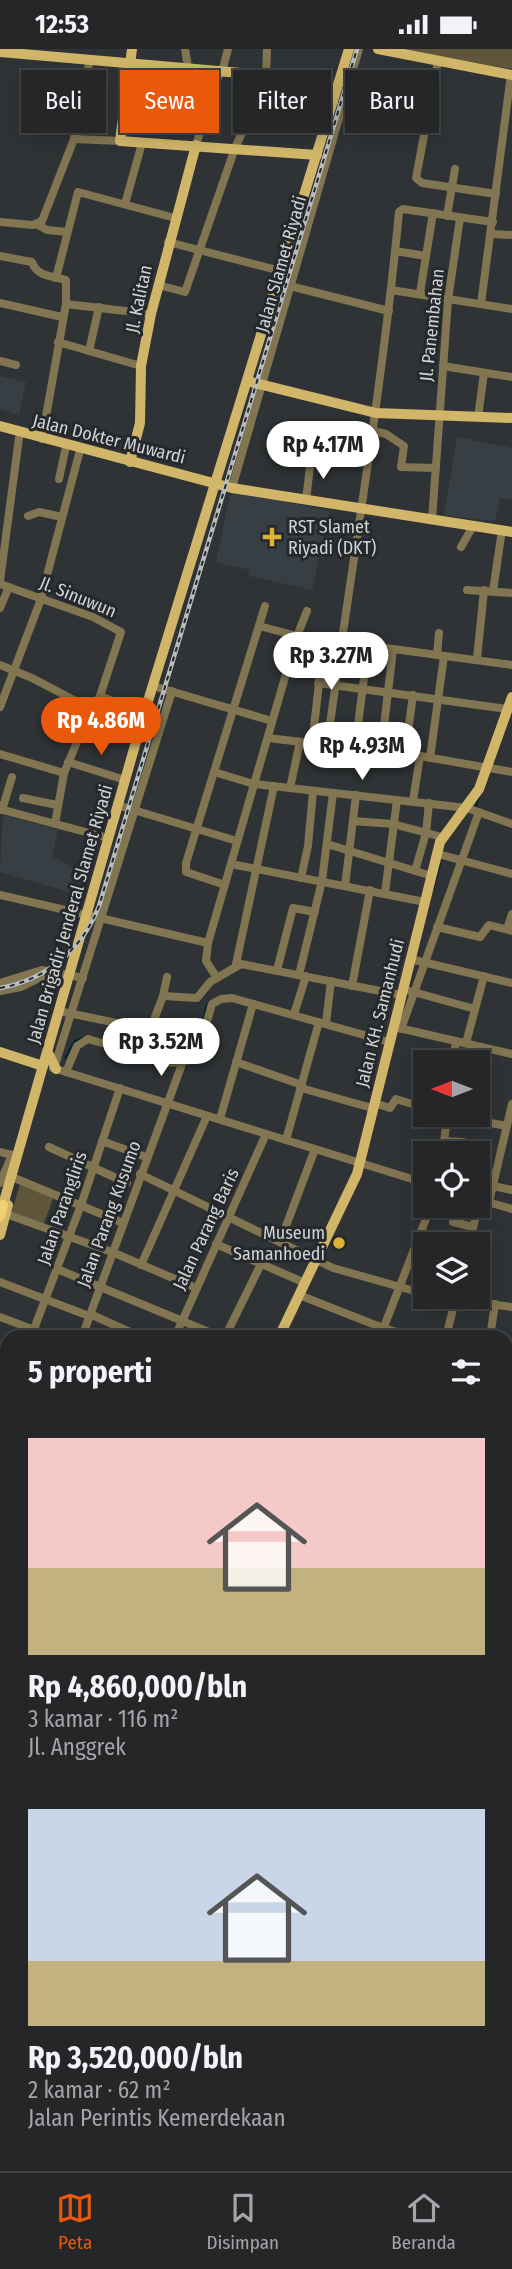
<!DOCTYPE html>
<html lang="id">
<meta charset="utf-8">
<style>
:root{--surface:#242628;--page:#2c2e30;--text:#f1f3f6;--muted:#a3a5a8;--line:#414345;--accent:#ea580c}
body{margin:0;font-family:"Fira Sans Condensed",sans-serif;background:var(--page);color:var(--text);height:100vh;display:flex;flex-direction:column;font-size:26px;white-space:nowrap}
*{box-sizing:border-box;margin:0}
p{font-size:23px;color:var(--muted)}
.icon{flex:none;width:38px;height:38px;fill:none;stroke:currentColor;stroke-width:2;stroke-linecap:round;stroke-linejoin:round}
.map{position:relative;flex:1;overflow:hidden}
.sheet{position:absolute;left:0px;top:1281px;width:513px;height:842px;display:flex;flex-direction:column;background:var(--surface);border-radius:21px 21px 0 0;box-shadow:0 4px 18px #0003,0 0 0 2px var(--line)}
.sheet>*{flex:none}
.guide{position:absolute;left:21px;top:21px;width:471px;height:63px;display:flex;gap:14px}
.needle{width:46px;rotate:270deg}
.fabs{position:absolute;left:413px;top:1001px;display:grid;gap:14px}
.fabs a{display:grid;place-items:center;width:77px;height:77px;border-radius:0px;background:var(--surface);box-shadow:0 4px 18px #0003,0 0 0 2px var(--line);font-size:35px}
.price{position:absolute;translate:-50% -60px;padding:0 16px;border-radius:24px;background:#fff;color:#222;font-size:23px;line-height:46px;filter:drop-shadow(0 2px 4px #0008)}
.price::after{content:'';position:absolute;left:50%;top:42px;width:21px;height:16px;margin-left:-10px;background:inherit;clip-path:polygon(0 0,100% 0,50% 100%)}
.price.current{background:var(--accent);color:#fff}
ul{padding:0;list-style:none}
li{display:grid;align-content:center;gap:14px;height:371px;padding:0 28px}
li span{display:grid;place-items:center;height:217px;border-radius:0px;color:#555}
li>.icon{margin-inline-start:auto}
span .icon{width:126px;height:126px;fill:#fffc;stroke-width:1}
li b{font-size:30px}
h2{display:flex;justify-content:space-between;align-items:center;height:84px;padding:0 28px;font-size:30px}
.pill{padding:0 24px;border-radius:0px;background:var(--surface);box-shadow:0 4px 18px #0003,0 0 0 2px var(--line);font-size:24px;line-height:63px}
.pill.current{background:var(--accent);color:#fff}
.status{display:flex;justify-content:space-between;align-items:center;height:49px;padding:0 35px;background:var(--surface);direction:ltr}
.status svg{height:19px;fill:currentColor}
.menu{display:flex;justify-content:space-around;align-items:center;height:98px;border-top:2px solid var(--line);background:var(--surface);font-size:19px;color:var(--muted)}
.menu a{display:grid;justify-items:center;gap:4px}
.menu .current{color:var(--accent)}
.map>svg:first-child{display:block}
.built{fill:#373f45}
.green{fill:#5f553b}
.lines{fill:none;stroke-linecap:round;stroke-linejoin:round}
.stream{stroke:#002338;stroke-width:2}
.river{stroke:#002338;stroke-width:10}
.minor{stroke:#827551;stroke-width:8}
.major{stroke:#d1b66a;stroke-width:10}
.highway{stroke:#f0cf73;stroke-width:10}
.rail-casing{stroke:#b9bcbd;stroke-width:4.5}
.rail{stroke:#26292b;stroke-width:2;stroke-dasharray:5;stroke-linecap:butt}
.poi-dot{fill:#dbb233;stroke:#26292b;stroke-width:2.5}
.labels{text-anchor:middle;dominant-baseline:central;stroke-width:6;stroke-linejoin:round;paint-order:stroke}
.street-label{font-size:18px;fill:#d0d2d3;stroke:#26292b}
.poi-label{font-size:18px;fill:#d0d2d3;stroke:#26292b;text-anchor:start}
</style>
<div class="status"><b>12:53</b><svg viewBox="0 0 49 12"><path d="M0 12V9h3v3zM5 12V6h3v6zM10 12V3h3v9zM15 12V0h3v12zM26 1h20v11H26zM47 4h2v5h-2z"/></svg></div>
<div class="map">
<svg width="512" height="2122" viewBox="0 0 512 2122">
<rect width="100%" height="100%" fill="#303335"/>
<!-- built -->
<g class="built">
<path d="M0 327 26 333 19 366 0 360Z"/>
<path d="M457 388 512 399V451L500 449 495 472 444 466Z"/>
<path d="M231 441 329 462 312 541 249 527 250 521 216 513Z"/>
<path d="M3 766 58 781 52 807 89 826 83 847 0 823Z"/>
</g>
<!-- green -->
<g class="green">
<path d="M398 0H512V21V20Z"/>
<path d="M20 1136 54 1147 43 1177 11 1165Z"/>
</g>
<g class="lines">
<!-- stream -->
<g class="stream">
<path d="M476 757 480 746"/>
<path d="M433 841 440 815"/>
<path d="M196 997 207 956"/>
<path d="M65 1009 75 992 86 988"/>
</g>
<!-- river -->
<g class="river">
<path d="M506 1794 512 1789"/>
<path d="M229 2122 239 2116"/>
</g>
<!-- minor -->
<g class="minor">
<path d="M185 0 188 18"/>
<path d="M438 12 416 129 422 134 496 145"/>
<path d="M222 23 228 0"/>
<path d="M266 27 267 0"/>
<path d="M74 90 120 92"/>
<path d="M196 96 220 22"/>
<path d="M125 155 142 94"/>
<path d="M447 167 455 120"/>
<path d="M0 173 33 176 42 172 74 90 90 10"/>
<path d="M38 176 47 181 67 183"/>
<path d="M492 185 512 186"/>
<path d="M168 193 281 222"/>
<path d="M395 202 426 207"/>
<path d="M0 207 32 213C37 228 53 227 66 231V255"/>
<path d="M56 229 78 143 175 169"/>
<path d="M278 234 389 262"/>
<path d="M158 236 185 243 235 99 268 27"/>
<path d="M391 241 512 260"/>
<path d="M420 244 433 164"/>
<path d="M0 254 62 268"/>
<path d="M481 255 511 25"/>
<path d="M58 293 141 317"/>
<path d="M89 302 99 258"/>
<path d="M0 312 16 316"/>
<path d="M443 317 512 328"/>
<path d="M478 368 484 324"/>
<path d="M373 382 386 385 404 397 401 418 436 419"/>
<path d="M42 390 66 255 151 265"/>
<path d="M59 430 65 402"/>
<path d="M232 439 359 0"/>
<path d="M306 451 311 409"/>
<path d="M28 467 39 463 62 468"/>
<path d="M432 471 448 251 460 169"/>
<path d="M461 498 473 477"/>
<path d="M0 532 19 389"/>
<path d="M0 535 93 568 121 583 100 647"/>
<path d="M467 541 512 544"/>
<path d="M493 542 502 481"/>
<path d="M41 549 79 405"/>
<path d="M0 559 9 538"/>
<path d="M259 577 297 587 307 562"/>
<path d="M437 606 439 584"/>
<path d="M477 610 484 541"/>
<path d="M0 616 32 629 91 660 100 647 144 665"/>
<path d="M318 634 507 660"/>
<path d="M153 637 272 672"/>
<path d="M0 658 41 550"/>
<path d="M268 689 420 707 512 723"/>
<path d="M312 695 324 591"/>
<path d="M327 697C351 519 382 342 399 163L403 160 493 173"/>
<path d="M355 700 368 597"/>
<path d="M381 703 393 600"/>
<path d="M0 705 64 724"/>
<path d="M405 705 413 646"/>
<path d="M430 709 444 607"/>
<path d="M68 713 125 731"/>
<path d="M214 723 254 735 467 759 512 775"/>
<path d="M290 739 300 693"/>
<path d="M23 749 57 756"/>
<path d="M413 752 420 707"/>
<path d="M117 756 237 792"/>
<path d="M0 760 108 789"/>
<path d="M2 761 12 728"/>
<path d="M353 772 393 775 442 788"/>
<path d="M55 775 64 724 91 660"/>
<path d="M327 795 432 827"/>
<path d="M438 805 512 825"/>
<path d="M231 815 425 853"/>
<path d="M415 822 426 784 429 754"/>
<path d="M301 829 308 797 313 742"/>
<path d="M225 836 186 823V814L265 557"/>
<path d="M345 837 356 746"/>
<path d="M385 844 397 751"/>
<path d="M0 846 208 894"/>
<path d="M437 878 480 888 489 876 512 882"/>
<path d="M507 880 512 865"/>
<path d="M410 910 512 934"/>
<path d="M236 915 274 737"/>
<path d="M277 921 293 859 315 863"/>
<path d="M299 926 322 832 333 744"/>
<path d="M217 929 206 912 208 894 297 587 512 616"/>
<path d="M0 934 42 921 83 929"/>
<path d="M352 937 370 841"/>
<path d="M0 942 21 938 54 922"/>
<path d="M410 942 475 960"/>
<path d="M163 947 167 928"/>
<path d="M59 962 150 981 163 947 197 949 210 933 241 915 401 946"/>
<path d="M294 965 306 927"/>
<path d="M326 974 331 932"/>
<path d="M399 979 512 1005"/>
<path d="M401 980 479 763"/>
<path d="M466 994 484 927"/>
<path d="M236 1013 302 1036"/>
<path d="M453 1013 456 992"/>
<path d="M53 1019 425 1134"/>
<path d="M54 1019 172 642"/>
<path d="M66 1023 77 997 88 990 170 1014 191 1011 199 1000 212 955 221 950 232 949 389 993"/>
<path d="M301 1039 372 1059"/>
<path d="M374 1054 390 1059 396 1050 425 1059"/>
<path d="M448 1066 507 1077"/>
<path d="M220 1070 253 955"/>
<path d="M286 1091 319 973"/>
<path d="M102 1092 146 1108"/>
<path d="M445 1092 463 1093"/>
<path d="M49 1098 127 1134"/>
<path d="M0 1103 12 1106"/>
<path d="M443 1104 447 1066"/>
<path d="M140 1125 333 1219 425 1245"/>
<path d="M12 1128 123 1174"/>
<path d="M0 1134 12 1106"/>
<path d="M493 1137 512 1141"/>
<path d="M484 1152 512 1160"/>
<path d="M489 1153 512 1055"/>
<path d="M6 1165 112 1203 196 1239"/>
<path d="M453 1173 473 1178"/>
<path d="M280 1193 315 1100"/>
<path d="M216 1195 305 1234"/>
<path d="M469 1195 480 1150"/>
<path d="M141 1216 207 1067"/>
<path d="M57 1220 221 1288"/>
<path d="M0 1233 89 1267"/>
<path d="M299 1246 383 1279 415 1288"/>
<path d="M438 1248 512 1258"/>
<path d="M90 1265 141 1288"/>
<path d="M0 1268 53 1288"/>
<path d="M31 1288 81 1156 120 1039"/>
<path d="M82 1288 182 1015"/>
<path d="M175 1288 266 1085"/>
<path d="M225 1288 261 1215"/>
<path d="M380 1288 431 1157"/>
<path d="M446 1288 456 1248"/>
<path d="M490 1288 495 1255"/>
<path d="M506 1334 512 1336"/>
<path d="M2 1367 7 1354"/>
<path d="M506 1413 512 1416"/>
<path d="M0 1467 7 1470"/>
<path d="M506 1491 512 1493"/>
<path d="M0 1513 7 1495"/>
<path d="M0 1574 7 1577"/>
<path d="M506 1614 512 1616"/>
<path d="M0 1626 7 1630"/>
<path d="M0 1661 7 1652"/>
<path d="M506 1675 512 1678"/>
<path d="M0 1681 7 1684"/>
<path d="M0 1720 7 1723"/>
<path d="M506 1721 512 1696"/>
<path d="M0 1768 7 1802"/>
<path d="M510 1808 512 1796"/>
<path d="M506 1837 512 1839"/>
<path d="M506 1888 512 1890"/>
<path d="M506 1917 512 1919"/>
<path d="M506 1955 512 1956"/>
<path d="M0 1970H7"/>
<path d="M0 2024 7 2027"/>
<path d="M506 2075 512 2077"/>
<path d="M0 2101H7"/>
<path d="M79 2116 81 2122"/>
<path d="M136 2116 152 2121"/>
<path d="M336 2117 363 2122"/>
<path d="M0 2119 8 2122"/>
<path d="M35 2122 36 2116"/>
<path d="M211 2122 216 2116"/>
<path d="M279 2122 280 2116"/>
<path d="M381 2122 382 2116"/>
<path d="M509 2122 512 2107"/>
</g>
<!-- major -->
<g class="major">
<path d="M132 0 120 92 317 106"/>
<path d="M378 0 512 26"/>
<path d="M0 3 263 26 286 32 333 53"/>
<path d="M247 332 376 364 512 369"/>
<path d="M0 377 232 439 512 483"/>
<path d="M130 413 140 374 141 317 151 265 196 96"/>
<path d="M0 1003 43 1017"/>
<path d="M48 1004 56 1020"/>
<path d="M3 1156 144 665 349 0"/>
<path d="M0 1186 8 1156"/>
<path d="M279 1288 357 1125 440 793 479 740 512 648"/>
<path d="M0 1366 7 1370"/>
<path d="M506 1543 512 1516"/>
<path d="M456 2122V2116"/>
</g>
<!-- highway -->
<path class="highway" d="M0 1167 3 1156"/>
<!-- rail casing -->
<g class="rail-casing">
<g id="rail">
<path d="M0 939C46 931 82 901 99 857L357 0"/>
<path d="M0 1814 7 1848"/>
<path d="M1 1841 7 1868"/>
<path d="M69 2116 71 2122"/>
</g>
</g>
<!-- rail -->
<use href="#rail" class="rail"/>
</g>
<!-- markers -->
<g class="poi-dot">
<path d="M268.5 477.5h7v7h7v7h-7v7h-7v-7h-7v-7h7z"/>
<circle cx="339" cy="1194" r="7"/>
</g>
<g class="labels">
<!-- street labels -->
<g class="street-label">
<text transform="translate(281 215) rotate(-74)">Jalan Slamet Riyadi</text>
<text transform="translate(139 250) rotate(-78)">Jl. Kalitan</text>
<text transform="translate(432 276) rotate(-84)">Jl. Panembahan</text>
<text transform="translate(109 390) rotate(14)">Jalan Dokter Muwardi</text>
<text transform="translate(78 548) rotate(22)">Jl. Sinuwun</text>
<text transform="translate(70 865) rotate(-74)">Jalan Brigadir Jenderal Slamet Riyadi</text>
<text transform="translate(380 964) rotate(-76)">Jalan KH. Samanhudi</text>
<text transform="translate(62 1159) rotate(-71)">Jalan Parangliris</text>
<text transform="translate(109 1165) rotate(-70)">Jalan Parang Kusumo</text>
<text transform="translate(206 1180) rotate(-65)">Jalan Parang Baris</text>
</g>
<!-- poi labels -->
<g class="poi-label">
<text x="288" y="478">RST Slamet<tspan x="288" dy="21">Riyadi (DKT)</tspan></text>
<text x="325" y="1184" text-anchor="end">Museum<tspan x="325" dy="21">Samanhoedi</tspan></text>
</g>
</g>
</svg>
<div class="fabs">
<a><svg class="needle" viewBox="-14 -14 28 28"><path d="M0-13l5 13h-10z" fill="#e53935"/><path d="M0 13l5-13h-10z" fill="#a3a5a8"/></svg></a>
<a><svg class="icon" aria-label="locate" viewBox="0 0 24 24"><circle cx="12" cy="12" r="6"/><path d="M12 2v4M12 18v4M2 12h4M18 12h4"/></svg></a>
<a><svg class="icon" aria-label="layers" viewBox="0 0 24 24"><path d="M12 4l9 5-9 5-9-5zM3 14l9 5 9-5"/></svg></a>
</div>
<b class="price" style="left:323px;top:432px">Rp 4.17M</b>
<b class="price" style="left:331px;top:643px">Rp 3.27M</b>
<b class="price current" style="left:101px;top:708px">Rp 4.86M</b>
<b class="price" style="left:362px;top:733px">Rp 4.93M</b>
<b class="price" style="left:161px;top:1029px">Rp 3.52M</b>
<div class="guide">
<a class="pill">Beli</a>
<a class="pill current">Sewa</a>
<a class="pill">Filter</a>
<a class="pill">Baru</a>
</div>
<section class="sheet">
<h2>5 properti<svg class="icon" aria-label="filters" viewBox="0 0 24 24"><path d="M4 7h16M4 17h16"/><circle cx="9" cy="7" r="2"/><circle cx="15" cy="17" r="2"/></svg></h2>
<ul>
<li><span style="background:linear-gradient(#f6c9c9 60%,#c2b280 0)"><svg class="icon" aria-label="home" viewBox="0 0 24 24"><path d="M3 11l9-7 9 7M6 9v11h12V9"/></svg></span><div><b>Rp 4,860,000/bln</b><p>3 kamar · 116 m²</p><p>Jl. Anggrek</p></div></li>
<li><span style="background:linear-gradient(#c9d6e8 70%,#c2b280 0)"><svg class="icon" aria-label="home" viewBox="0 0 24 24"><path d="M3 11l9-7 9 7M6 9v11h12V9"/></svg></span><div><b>Rp 3,520,000/bln</b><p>2 kamar · 62 m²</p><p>Jalan Perintis Kemerdekaan</p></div></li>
</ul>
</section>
</div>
<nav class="menu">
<a class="current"><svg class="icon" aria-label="map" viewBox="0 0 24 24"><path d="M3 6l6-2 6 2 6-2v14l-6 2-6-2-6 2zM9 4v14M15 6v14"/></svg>Peta</a>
<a><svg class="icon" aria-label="saved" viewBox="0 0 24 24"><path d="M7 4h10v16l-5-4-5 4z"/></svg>Disimpan</a>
<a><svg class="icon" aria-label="home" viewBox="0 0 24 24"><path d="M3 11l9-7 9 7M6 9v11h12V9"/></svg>Beranda</a>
</nav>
